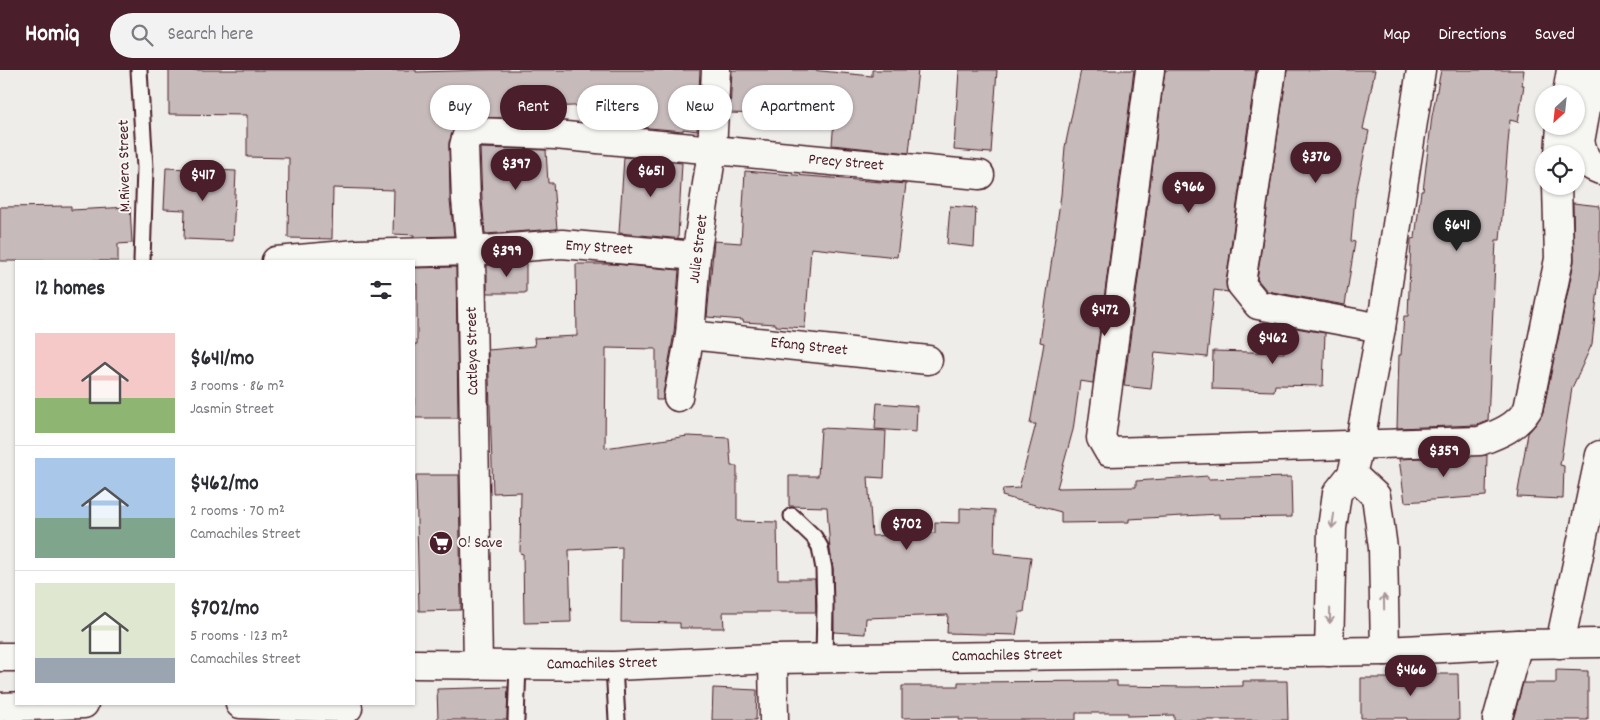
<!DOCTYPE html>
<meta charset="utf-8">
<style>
:root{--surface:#fff;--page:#f2f2f3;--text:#2b2b33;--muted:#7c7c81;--line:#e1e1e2;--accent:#4a1f2b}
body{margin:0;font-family:Dekko,sans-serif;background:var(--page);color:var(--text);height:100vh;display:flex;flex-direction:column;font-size:19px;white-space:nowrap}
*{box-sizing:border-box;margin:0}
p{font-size:16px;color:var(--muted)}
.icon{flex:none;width:28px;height:28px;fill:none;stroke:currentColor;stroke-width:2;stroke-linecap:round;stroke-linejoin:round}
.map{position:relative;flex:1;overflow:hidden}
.sheet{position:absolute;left:15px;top:190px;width:400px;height:445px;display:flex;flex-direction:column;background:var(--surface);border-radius:0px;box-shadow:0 1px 4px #0004}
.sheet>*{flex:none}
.guide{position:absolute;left:430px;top:15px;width:475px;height:45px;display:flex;gap:10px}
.needle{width:32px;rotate:207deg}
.tools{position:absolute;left:1535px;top:15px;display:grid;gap:10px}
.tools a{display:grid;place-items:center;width:50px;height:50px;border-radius:50%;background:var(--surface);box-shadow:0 1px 4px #0004;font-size:25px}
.price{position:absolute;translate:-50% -42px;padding:0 11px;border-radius:18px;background:var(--accent);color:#fff;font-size:16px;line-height:32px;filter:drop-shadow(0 1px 2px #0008)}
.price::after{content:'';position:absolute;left:50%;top:30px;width:15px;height:11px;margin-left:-8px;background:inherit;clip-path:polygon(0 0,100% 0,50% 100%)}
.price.current{background:#222;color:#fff}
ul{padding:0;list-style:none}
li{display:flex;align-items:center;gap:15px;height:125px;padding:0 20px}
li+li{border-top:1px solid var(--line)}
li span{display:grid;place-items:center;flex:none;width:140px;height:100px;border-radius:0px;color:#555}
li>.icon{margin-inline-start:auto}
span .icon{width:60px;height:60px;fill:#fffc;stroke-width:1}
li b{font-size:21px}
h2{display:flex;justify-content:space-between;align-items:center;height:60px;padding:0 20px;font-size:21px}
.pill{padding:0 18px;border-radius:22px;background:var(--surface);box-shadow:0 1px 4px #0004;font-size:18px;line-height:45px}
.pill.current{background:var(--accent);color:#fff}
header{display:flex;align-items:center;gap:30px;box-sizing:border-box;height:70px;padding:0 25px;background:var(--accent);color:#fff}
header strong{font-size:24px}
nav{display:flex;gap:28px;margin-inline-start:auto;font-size:18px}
.search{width:350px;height:45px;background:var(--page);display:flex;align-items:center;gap:12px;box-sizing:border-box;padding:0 18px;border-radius:28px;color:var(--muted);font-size:19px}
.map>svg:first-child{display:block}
.building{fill:#c6babb;stroke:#4a1f2b}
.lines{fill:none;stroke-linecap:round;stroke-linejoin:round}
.lane-casing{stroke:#4a1f2b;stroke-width:19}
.street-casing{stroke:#4a1f2b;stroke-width:31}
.secondary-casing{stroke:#4a1f2b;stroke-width:31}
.lane{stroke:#f6f6f2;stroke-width:15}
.street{stroke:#f6f6f2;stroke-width:28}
.secondary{stroke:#f6f6f2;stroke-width:28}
.oneway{stroke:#a99598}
.labels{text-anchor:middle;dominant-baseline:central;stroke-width:4;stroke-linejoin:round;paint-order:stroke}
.street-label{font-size:16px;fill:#4a1f2b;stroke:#f6f6f2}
.poi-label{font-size:16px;fill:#4a1f2b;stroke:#f6f6f2;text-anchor:start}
</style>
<header>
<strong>Homiq</strong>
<div class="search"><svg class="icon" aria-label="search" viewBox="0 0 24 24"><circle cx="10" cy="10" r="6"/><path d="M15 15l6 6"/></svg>Search here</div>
<nav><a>Map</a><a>Directions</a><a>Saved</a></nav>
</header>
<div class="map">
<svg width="1600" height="650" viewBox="0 0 1600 650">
<rect width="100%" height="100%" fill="#efedea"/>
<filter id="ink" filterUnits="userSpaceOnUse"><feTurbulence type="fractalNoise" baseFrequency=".02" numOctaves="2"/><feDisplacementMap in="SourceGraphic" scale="10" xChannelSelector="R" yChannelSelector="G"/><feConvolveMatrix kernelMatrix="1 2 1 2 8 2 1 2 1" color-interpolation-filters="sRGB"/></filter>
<g filter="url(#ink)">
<!-- building -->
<g class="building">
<path d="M169 0H416V2L492 0H700L697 61 683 59V61L627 56 629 34 545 37V49L467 47 455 57 449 72 450 131 454 166 414 167V165L393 164 394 120 333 118 332 169 288 168 289 88 247 87V45L169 44Z"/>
<path d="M732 0H811L872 6V0H918L909 83 832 75 834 50 785 47V45L730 43Z"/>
<path d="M959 0H997L991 83 954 80Z"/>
<path d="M1081 0H1134L1093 313 1080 311 1073 360 1057 418 1136 417V411L1208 406V409L1291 407 1292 447 1219 448V444L1129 449V452L1061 453V442L1002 426 1003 419 1019 418 1036 354H1030L1044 273 1040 272 1061 125 1065 77Z"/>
<path d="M1165 0H1256L1226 212 1228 222 1214 220 1207 287 1155 282 1151 319 1124 316Z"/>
<path d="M1287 0H1375L1363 59 1369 61 1355 128 1351 171 1355 172 1345 235 1267 221 1257 209Z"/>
<path d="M1441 0H1524L1522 15H1524L1518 52 1510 50 1500 170H1496L1488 351 1477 355 1397 358 1399 285H1401L1404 246H1408L1411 169 1415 168 1421 121H1423L1432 46Z"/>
<path d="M480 78 546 80 548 113H553L557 159 485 164 482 129Z"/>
<path d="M624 87 682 93 678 168 683 169 619 163Z"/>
<path d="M166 98 236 101 233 171 184 169 185 140 164 139Z"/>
<path d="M745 101 906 114 897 187 811 178 805 258 776 256V254L743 252V250L707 247 714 171 741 173Z"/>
<path d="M1573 133 1600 136V199L1592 274 1572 318 1560 395 1564 396 1563 429 1517 427 1528 363 1536 354 1543 342 1574 192Z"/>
<path d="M71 136V140L130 137 132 173 118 174V191H0V137Z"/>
<path d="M950 136 976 138 974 177 947 174Z"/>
<path d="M526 192V223H487V195Z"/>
<path d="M576 194H614L679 200 674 263 663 324V330H656V279L606 278 605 378 688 366 729 368 731 396H737V451L777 452 778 509H815L816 542H723L724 558H680V553L621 552 622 477 569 480 571 552 524 553 523 484 520 483 521 422 493 423 488 280 535 276 534 268 577 266Z"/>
<path d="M456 197 458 348H414V274H417V214H414V198Z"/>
<path d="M1284 256 1325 263 1323 316 1275 315 1274 321 1212 319 1213 281 1284 283Z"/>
<path d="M877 333 917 336 916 362 875 359Z"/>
<path d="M821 358 886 361 884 408 868 407 872 466 935 463V452L960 453V438L995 440 994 483 1031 487 1024 542H1020L1016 565 947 563 948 545 866 548 865 564 834 562 833 499 830 480 827 437 789 436V406H818Z"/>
<path d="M1487 385 1486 426 1405 432 1399 389Z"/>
<path d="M416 405H459L461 540 419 541Z"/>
<path d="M1556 600 1588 601V650H1513L1523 613H1556Z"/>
<path d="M1406 604H1458L1459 650H1407V648H1361V608H1406Z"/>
<path d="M1117 611V616L1188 617 1243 616V611H1287L1288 650H1174V645L1128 646V643H1076V650H959V647L902 648V616H958V612Z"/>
<path d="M508 617 507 650H438L437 619Z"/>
<path d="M713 618 757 620 756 650H712Z"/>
</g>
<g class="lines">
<!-- lane casing -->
<g class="lane-casing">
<g id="lane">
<path d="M139 0 145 98 142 191"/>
<path d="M792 446 814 467 820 477 824 499 825 536 824 589"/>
<path d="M614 596 617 650"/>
<path d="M516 650 518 595"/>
</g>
</g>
<!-- street casing -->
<g class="street-casing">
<g id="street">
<path d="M1150 0 1101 368 1109 382 1480 371C1499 364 1517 357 1528 339L1559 189 1557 116"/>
<path d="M1272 0 1241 214 1258 235 1381 258"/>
<path d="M1593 0 1580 72 1585 87 1593 97 1600 100"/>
<path d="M1567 24 1571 0"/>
<path d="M1559 84 1561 56"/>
<path d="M276 191 357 184 471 181 562 174 696 186"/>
<path d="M690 265 928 290"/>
<path d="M678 327 690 265 696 186 712 81 716 0"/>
<path d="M1352 404 1376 426 1383 478 1385 581"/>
<path d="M1560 574 1600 385"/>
<path d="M1329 582 1332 458 1337 423 1352 404 1359 376 1381 258 1421 0"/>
<path d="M773 589 774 650"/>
<path d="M478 595 471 181 466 130 464 76 466 68 472 62 555 65 980 105"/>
<path d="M240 634 348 638"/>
<path d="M0 637 84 634"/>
<path d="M1497 650 1518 574"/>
</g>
</g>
<!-- secondary casing -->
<g class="secondary-casing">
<g id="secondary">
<path d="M0 587H16"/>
<path d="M414 594 614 596 773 589 1385 581 1518 574 1600 573"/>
</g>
</g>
<!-- lane -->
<use href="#lane" class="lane"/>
<!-- street -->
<use href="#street" class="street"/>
<!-- secondary -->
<use href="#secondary" class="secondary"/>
</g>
<!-- one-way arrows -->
<defs><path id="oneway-shaft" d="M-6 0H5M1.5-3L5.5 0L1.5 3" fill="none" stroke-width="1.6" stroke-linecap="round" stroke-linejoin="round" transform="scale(1.25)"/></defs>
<g class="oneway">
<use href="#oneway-shaft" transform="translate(1333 451) rotate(98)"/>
<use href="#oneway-shaft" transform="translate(1384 532) rotate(-91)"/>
<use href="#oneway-shaft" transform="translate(1330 546) rotate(91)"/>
</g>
</g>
<!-- icons -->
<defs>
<g id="supermarket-disc" transform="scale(1.25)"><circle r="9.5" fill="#4a1f2b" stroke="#f6f6f2"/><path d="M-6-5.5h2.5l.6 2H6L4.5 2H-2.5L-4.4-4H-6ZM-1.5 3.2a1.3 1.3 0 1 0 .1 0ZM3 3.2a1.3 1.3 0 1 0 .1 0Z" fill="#fff"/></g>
</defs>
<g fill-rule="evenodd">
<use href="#supermarket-disc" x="441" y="473"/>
</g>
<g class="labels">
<!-- street labels -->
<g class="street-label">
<text transform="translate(846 93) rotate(5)">Precy Street</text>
<text transform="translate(125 96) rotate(-91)">M.Rivera Street</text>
<text transform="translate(599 178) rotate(4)">Emy Street</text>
<text transform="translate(699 179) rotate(-83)">Julie Street</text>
<text transform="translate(809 277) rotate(6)">Efang Street</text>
<text transform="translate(473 281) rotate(-91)">Catleya Street</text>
<text transform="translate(1007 586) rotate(-1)">Camachiles Street</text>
<text transform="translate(602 594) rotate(-1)">Camachiles Street</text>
</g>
<!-- poi labels -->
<g class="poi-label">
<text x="458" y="473">O! Save</text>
</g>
</g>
</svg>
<div class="tools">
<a><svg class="needle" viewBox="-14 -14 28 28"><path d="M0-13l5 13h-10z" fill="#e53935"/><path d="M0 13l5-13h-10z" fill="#7c7c81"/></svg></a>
<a><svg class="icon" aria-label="locate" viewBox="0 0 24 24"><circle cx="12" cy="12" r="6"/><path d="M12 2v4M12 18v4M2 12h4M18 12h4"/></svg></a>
</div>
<b class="price" style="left:1316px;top:114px">$376</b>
<b class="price" style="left:516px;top:121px">$397</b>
<b class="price" style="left:651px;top:128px">$651</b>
<b class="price" style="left:203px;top:132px">$417</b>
<b class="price" style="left:1189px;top:144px">$966</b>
<b class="price current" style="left:1457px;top:182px">$641</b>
<b class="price" style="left:507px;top:208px">$399</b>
<b class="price" style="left:1105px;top:267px">$472</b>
<b class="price" style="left:1273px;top:295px">$462</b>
<b class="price" style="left:1444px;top:408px">$359</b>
<b class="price" style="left:907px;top:481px">$702</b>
<b class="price" style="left:1411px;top:627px">$466</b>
<div class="guide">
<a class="pill">Buy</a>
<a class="pill current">Rent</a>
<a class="pill">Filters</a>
<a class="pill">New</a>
<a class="pill">Apartment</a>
</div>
<section class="sheet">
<h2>12 homes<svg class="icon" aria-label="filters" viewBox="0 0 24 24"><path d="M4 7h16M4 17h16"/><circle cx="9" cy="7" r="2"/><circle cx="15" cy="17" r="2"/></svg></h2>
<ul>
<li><span style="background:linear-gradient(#f6c9c9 65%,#8fb573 0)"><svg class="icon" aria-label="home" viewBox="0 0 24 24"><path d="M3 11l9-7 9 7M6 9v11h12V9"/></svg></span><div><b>$641/mo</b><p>3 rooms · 86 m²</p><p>Jasmin Street</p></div></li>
<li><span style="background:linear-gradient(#a9c7e8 60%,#7fa58c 0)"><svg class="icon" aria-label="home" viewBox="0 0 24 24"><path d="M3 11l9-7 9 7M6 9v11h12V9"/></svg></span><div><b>$462/mo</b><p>2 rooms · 70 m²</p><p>Camachiles Street</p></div></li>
<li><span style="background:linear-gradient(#dfe7d0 75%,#9aa5b1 0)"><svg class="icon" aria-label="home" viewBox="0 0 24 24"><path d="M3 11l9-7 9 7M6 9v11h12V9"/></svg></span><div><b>$702/mo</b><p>5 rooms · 123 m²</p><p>Camachiles Street</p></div></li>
</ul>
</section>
</div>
